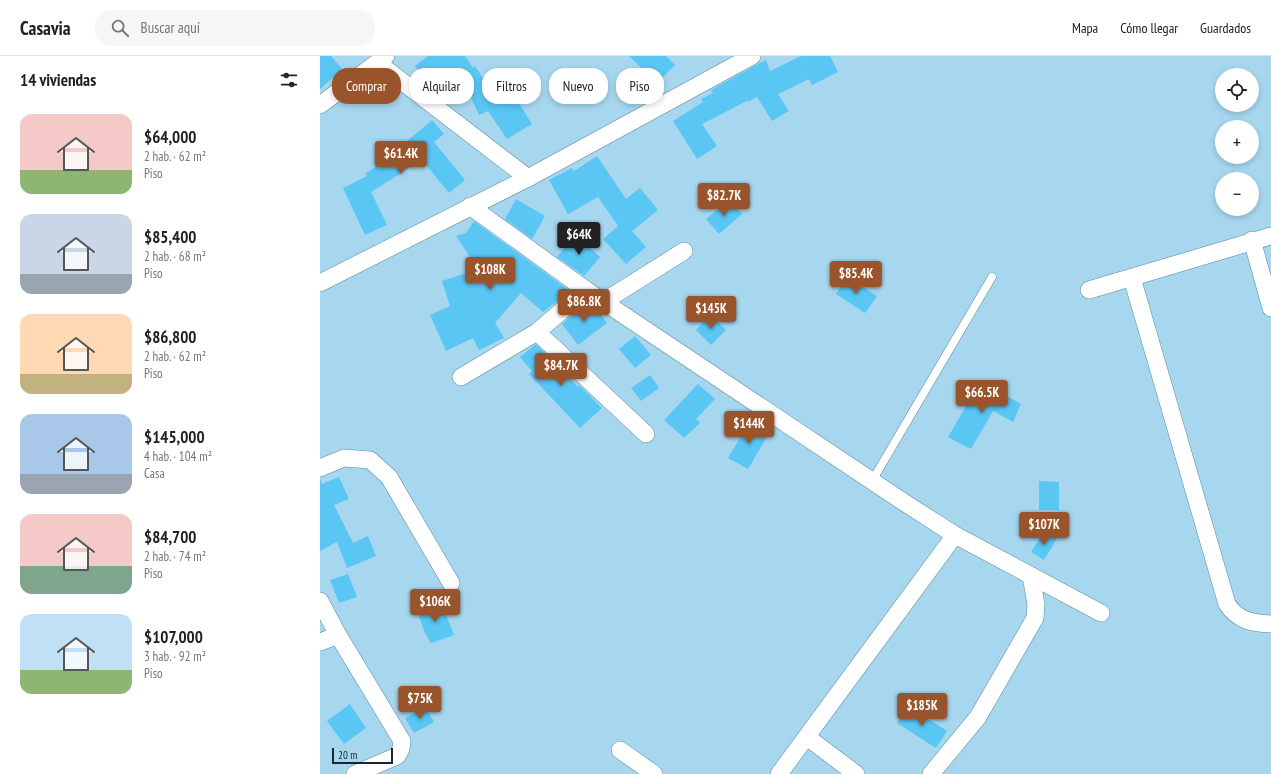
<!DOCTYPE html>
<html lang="es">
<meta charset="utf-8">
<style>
:root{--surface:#fff;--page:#f6f6f6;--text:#202124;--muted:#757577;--line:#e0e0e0;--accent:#9a542b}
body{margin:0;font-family:"PT Sans Narrow",sans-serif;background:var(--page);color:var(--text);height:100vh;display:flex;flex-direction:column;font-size:15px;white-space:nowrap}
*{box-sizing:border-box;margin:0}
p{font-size:13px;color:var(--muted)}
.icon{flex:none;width:22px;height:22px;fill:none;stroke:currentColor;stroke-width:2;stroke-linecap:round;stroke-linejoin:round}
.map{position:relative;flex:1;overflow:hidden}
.sheet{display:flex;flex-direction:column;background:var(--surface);width:320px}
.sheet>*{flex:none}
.guide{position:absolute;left:12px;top:12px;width:380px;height:36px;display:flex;gap:8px}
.buttons{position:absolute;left:895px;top:12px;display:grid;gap:8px}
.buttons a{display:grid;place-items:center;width:44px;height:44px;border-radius:50%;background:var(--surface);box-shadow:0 2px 6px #0003;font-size:20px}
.scale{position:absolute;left:12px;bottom:10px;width:61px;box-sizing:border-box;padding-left:4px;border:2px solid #152831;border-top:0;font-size:11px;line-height:14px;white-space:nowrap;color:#152831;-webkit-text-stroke:3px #a6d7ef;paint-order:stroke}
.price{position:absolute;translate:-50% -34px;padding:0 9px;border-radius:4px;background:var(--accent);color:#fff;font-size:13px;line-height:26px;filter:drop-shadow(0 1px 2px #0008)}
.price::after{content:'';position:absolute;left:50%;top:24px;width:12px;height:9px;margin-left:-6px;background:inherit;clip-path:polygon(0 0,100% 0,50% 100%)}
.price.active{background:#222;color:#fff}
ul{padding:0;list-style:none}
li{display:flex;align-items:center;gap:12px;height:100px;padding:0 20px}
li span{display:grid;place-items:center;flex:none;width:112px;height:80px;border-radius:12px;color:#555}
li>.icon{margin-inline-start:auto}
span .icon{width:48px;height:48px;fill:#fffc;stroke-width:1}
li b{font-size:17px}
h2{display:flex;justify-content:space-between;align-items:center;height:48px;padding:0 20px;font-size:17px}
.chip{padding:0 14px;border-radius:16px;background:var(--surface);box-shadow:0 2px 6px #0003;font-size:14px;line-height:36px}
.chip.active{background:var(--accent);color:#fff}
header{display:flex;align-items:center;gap:24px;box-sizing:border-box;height:56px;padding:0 20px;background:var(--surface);border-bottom:1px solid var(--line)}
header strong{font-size:19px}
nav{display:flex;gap:22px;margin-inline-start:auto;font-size:14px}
.search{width:280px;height:36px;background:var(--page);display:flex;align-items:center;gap:10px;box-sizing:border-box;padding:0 14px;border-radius:16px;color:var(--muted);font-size:15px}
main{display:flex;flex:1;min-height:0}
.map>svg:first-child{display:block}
.building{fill:#59c6f4}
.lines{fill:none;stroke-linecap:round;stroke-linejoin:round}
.lane-casing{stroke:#59879d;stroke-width:9}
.street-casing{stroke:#59879d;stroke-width:18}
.lane{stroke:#fff;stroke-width:8}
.street{stroke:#fff;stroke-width:17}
</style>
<header>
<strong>Casavia</strong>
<div class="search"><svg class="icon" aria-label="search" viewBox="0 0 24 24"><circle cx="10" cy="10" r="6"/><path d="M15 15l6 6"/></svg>Buscar aquí</div>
<nav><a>Mapa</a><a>Cómo llegar</a><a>Guardados</a></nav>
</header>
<main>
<section class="sheet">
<h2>14 viviendas<svg class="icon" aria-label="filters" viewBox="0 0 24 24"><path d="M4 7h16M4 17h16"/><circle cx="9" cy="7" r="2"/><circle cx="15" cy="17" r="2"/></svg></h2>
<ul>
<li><span style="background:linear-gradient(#f6c9c9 70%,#8fb573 0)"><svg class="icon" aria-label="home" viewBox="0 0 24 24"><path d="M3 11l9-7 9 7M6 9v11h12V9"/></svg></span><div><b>$64,000</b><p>2 hab. · 62 m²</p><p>Piso</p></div></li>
<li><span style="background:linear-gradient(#c9d6e8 75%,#9aa5b1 0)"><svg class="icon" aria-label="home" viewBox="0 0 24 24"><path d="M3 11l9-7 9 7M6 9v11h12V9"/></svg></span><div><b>$85,400</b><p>2 hab. · 68 m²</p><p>Piso</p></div></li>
<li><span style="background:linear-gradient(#ffd9b3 75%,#c2b280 0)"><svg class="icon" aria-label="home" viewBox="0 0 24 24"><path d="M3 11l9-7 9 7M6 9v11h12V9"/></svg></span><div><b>$86,800</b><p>2 hab. · 62 m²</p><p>Piso</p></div></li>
<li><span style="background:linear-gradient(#a9c7e8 75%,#9aa5b1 0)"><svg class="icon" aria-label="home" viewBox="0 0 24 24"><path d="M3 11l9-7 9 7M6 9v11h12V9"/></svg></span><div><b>$145,000</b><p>4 hab. · 104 m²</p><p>Casa</p></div></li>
<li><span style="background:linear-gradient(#f6c9c9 65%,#7fa58c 0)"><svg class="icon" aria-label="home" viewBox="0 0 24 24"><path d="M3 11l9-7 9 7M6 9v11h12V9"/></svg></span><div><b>$84,700</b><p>2 hab. · 74 m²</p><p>Piso</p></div></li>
<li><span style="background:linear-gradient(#bfe0f5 70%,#8fb573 0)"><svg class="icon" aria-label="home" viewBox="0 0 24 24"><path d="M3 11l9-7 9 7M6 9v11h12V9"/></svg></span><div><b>$107,000</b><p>3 hab. · 92 m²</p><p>Piso</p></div></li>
</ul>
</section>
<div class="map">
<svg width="951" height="718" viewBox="0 0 951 718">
<rect width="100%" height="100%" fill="#a6d7ef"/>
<!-- building -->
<g class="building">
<path d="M0 0H11L22 13 0 33Z"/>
<path d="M108 0H145L153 12 155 10 168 30 188 20 198 40 195 41 212 68 187 83 168 55 159 59 148 35 137 42 128 28 115 37 95 10Z"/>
<path d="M309 0H346L355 9 337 27Z"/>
<path d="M481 0H510L518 16 492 29 489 23 458 38 469 55 452 65 437 41 428 46 427 45 382 68 397 90 377 103 353 65 383 46 381 43 393 37 391 34 438 8 446 4 450 15Z"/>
<path d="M112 64 124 78 114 86 145 124 129 137 102 104 51 136 67 169 45 179 23 132 47 120 45 118 61 107Z"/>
<path d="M277 100 306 143 320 132 338 154 312 175 326 191 306 208 283 183 298 170 278 141 248 158 229 124 252 112 254 115Z"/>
<path d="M196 143 225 160 212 183 185 163Z"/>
<path d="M409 144 422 158 399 178 386 163Z"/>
<path d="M154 165 250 235 223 256 201 237 175 267 184 282 159 294 153 282 126 295 110 259 130 250 122 225 158 213 136 180 146 177Z"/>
<path d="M255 179 280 201 264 220 237 201Z"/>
<path d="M527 221 557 240 545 257 516 238Z"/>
<path d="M267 247 278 255 287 267 258 289 242 268Z"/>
<path d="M390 259 406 274 391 289 376 274Z"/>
<path d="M315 280 331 299 315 312 299 293Z"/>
<path d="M216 288 257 330 259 329 282 352 260 372 209 318 212 315 200 301Z"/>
<path d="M330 319 339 332 321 345 311 332Z"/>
<path d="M663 327 701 348 693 366 673 355 651 393 628 381 649 345H650Z"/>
<path d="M378 328 395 343 376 363 380 367 364 382 344 364Z"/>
<path d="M430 365 450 376 428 413 408 402Z"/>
<path d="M19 421 29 443 14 449 33 487 48 480 56 500 27 512 17 486 0 495V423L2 428Z"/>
<path d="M719 425 739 426V454H719Z"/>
<path d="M724 475 737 483 724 504 711 496Z"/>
<path d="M28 518 37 541 19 547 10 524Z"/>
<path d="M121 546 134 579 111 587 105 577 97 555Z"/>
<path d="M30 648 46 672 24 688 7 665Z"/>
<path d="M588 650 627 675 616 692 577 667Z"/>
<path d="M105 651 114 666 94 677 85 662Z"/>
</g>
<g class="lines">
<!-- lane casing -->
<g class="lane-casing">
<path id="lane" d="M552 425 672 221"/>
</g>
<!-- street casing -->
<g class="street-casing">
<g id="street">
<path d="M58 7 208 122"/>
<path d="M0 49 66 0"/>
<path d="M150 150 266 234 585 447 635 479 781 557"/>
<path d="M932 184 951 252"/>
<path d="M812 222 907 548C918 565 932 567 951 568"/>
<path d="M0 227 208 122 432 0"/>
<path d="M769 234 951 180"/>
<path d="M283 246 364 195"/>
<path d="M217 276 326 378"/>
<path d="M141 321 217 276 266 234"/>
<path d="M0 412 24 402 50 404 69 421 131 527"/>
<path d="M0 545 18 579 82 685 81 693 77 700 35 718"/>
<path d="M0 586 18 579"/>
<path d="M487 681 536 718"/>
<path d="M300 694 334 718"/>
<path d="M459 718 635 479"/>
<path d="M611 718 658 661 715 562 716 548 711 520"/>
</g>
</g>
<!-- lane -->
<use href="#lane" class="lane"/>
<!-- street -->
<use href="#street" class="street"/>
</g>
</svg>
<div class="buttons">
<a><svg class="icon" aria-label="locate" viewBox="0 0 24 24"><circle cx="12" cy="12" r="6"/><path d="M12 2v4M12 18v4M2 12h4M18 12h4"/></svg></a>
<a>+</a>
<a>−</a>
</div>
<div class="scale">20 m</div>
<b class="price" style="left:81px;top:119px">$61.4K</b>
<b class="price" style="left:404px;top:161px">$82.7K</b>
<b class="price active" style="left:259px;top:200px">$64K</b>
<b class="price" style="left:170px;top:235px">$108K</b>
<b class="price" style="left:536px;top:239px">$85.4K</b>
<b class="price" style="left:264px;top:267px">$86.8K</b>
<b class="price" style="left:391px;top:274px">$145K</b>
<b class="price" style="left:241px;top:331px">$84.7K</b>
<b class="price" style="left:662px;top:358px">$66.5K</b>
<b class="price" style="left:429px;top:389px">$144K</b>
<b class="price" style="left:724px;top:490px">$107K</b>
<b class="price" style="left:115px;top:567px">$106K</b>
<b class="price" style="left:100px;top:664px">$75K</b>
<b class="price" style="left:602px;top:671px">$185K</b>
<div class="guide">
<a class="chip active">Comprar</a>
<a class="chip">Alquilar</a>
<a class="chip">Filtros</a>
<a class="chip">Nuevo</a>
<a class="chip">Piso</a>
</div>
</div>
</main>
